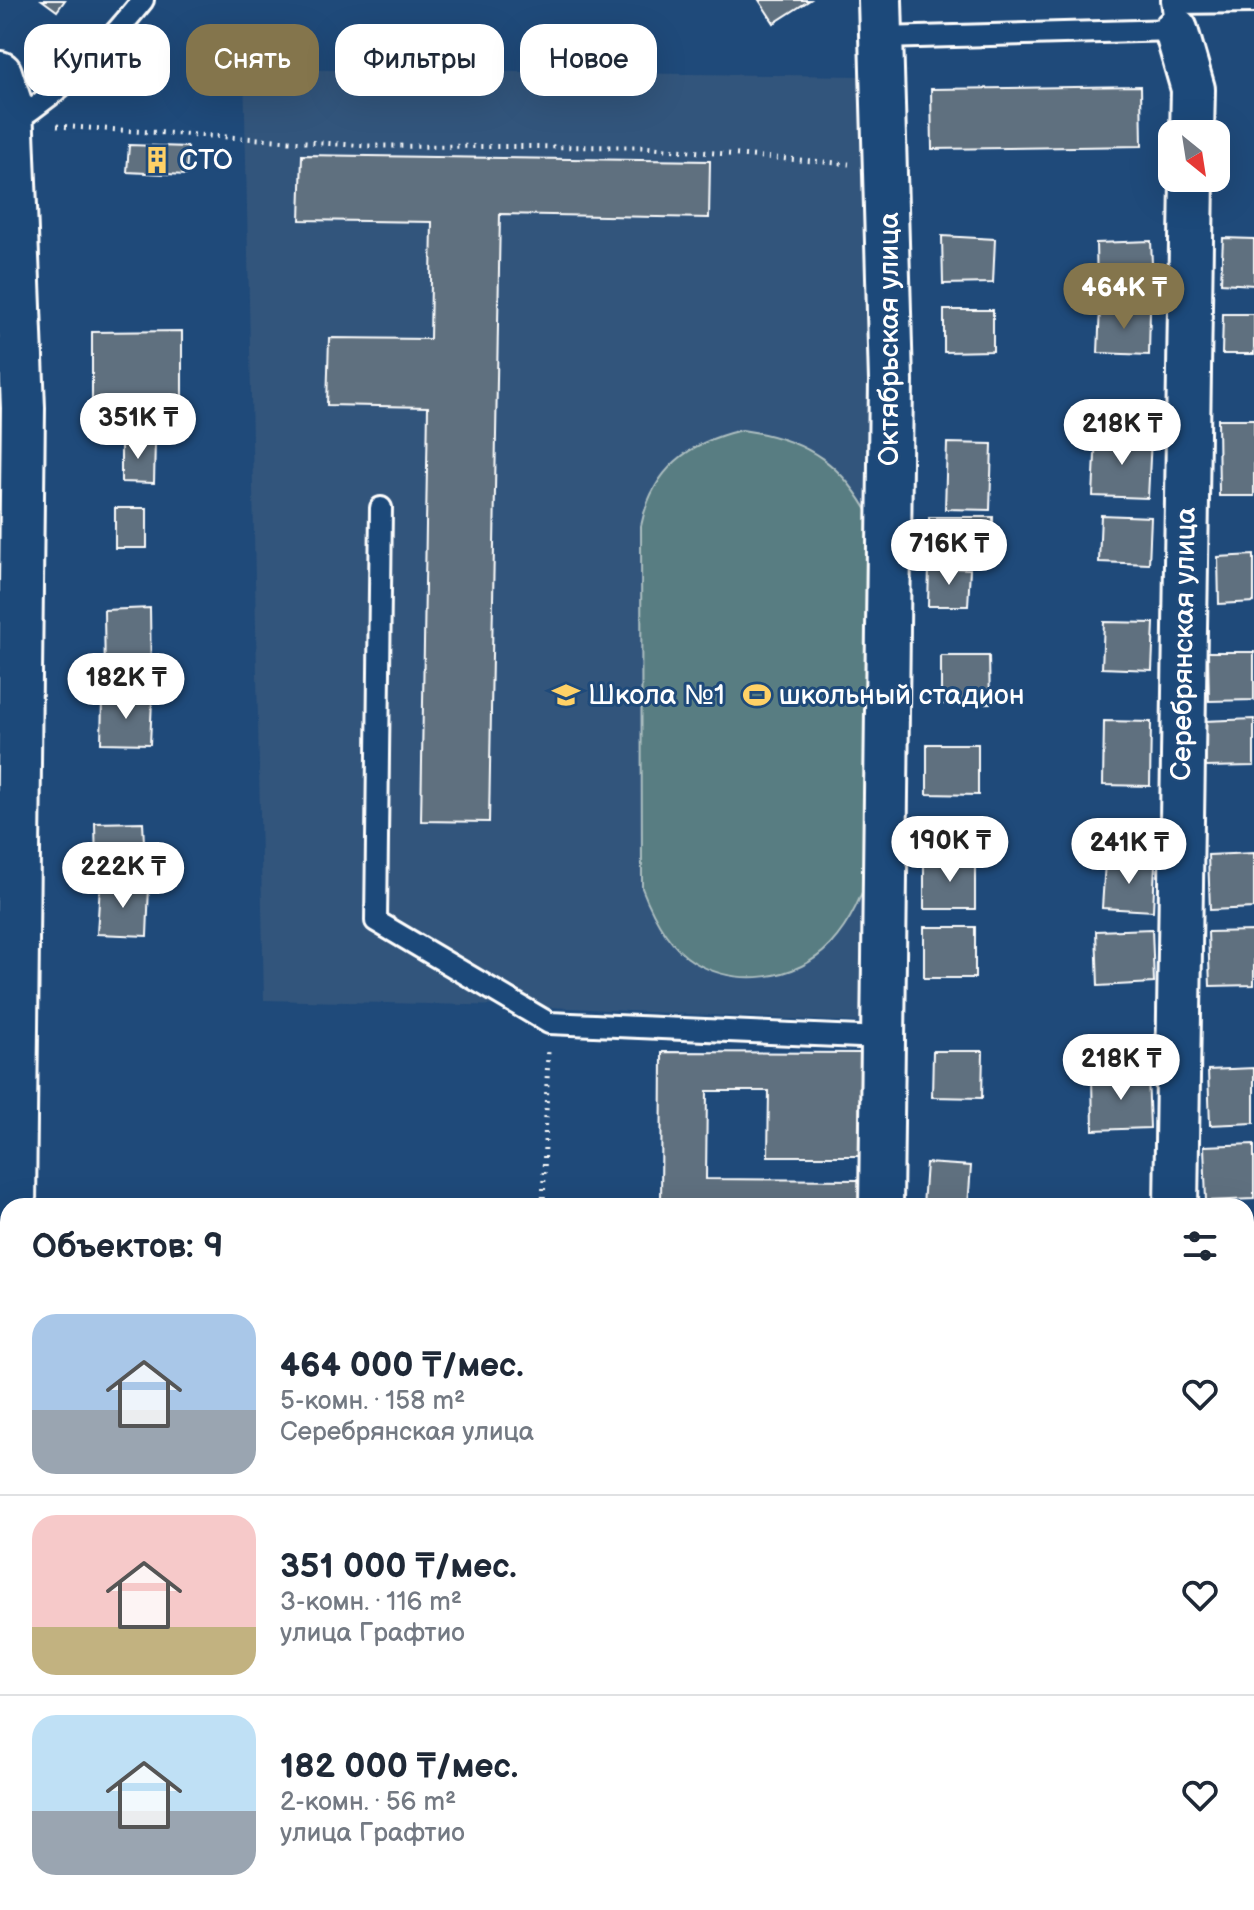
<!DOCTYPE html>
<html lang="ru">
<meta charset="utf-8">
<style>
:root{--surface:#fff;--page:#f6f6f7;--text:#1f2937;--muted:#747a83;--line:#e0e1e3;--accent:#84754c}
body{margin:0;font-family:"Balsamiq Sans",sans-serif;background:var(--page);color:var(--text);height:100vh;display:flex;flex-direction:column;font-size:30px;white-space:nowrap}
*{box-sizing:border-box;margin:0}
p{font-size:26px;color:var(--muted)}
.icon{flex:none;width:44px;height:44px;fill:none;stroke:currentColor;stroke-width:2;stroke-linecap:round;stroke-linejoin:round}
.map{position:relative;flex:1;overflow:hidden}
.sheet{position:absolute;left:0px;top:1198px;width:1254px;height:712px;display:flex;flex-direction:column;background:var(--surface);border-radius:24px 24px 0 0;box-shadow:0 8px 32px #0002}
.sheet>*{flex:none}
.guide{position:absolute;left:24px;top:24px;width:800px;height:72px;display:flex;gap:16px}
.needle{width:52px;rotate:150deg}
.tools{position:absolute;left:1158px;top:120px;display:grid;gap:16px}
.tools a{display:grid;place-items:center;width:72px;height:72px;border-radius:16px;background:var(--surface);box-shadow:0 8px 32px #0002;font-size:40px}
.price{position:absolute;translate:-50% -68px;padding:0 18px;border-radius:28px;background:#fff;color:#222;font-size:26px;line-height:52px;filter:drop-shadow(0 2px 4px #0008)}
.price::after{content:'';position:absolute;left:50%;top:48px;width:24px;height:18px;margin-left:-12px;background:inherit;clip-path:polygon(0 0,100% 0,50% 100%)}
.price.on{background:var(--accent);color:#fff}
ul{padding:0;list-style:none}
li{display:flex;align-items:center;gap:24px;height:200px;padding:0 32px}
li+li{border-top:2px solid var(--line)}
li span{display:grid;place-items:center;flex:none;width:224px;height:160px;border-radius:24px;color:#555}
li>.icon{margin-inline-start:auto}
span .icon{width:96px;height:96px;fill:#fffc;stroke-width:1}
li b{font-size:34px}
h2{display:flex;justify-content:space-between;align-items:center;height:96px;padding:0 32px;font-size:34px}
.pill{padding:0 28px;border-radius:24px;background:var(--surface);box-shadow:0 8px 32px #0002;font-size:28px;line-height:72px}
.pill.on{background:var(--accent);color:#fff}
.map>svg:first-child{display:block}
.built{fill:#32557c}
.green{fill:#597d82;stroke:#acbec0;stroke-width:2}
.building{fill:#5f707f;stroke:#fff;stroke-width:2}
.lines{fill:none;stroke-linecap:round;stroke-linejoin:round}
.lane-casing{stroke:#fff;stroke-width:26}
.street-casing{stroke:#fff;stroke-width:48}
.path{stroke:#fff;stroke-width:5;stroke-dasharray:2 6;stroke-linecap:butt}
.lane{stroke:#1f4a7a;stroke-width:20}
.street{stroke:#1f4a7a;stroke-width:42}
.labels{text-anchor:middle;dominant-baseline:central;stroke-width:6;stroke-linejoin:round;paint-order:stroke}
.poi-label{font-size:28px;fill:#fff;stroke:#1f4a7a;text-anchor:start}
.street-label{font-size:28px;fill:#fff;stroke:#1f4a7a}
</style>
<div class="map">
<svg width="1254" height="1910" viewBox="0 0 1254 1910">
<rect width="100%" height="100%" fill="#1f4a7a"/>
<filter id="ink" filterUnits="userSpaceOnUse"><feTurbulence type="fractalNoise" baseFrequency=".0125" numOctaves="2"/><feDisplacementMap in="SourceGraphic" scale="16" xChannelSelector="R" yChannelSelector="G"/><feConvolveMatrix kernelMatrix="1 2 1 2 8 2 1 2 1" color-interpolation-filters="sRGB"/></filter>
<g filter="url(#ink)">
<!-- built -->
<path class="built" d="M244 69 867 76 877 284 870 1023 549 1007 264 1000Z"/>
<!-- green -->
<path class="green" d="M742 430C808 439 845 465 875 525L872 864C862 895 852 921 830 945 796 981 736 987 694 962 669 947 652 914 642 888L641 526C652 470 688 442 742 430Z"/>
<!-- building -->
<g class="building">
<path d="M42 0H65L57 11Z"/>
<path d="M759 0H810L774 23Z"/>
<path d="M1141 86 1142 146 932 149 931 89Z"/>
<path d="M129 145 188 147 186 175 127 172Z"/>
<path d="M302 155 710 161 709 218 500 214 489 822 421 821 428 407 327 405 329 338 430 339 432 222 300 220Z"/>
<path d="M942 236 995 239 993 283 943 284Z"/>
<path d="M1223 238 1254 239V285L1221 283Z"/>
<path d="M1151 241 1153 286 1097 288 1096 243Z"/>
<path d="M1100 307 1150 309 1149 355 1098 353Z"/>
<path d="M944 310H993V351L944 352Z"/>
<path d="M1223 314H1254V354H1222Z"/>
<path d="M182 331V400H92V332Z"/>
<path d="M1218 419H1254V496H1219Z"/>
<path d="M1096 435 1151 438 1148 498 1093 496Z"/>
<path d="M121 440H155L154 483 121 482Z"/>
<path d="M947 443 992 444 990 510 945 509Z"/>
<rect x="115" y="508" width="32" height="40"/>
<path d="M1101 515 1151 517 1149 564 1099 562Z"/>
<path d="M929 517H993V559H930Z"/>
<path d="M1254 555V602L1219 604 1218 557Z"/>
<path d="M929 567 970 569 968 606H928Z"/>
<path d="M150 608 151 677 105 679 104 610Z"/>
<path d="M1104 622 1154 623 1152 670 1102 668Z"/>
<path d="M1208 652H1254V700L1209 701Z"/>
<path d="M941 656H989L990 703 941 704Z"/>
<path d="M102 698 152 700 150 744 101 743Z"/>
<path d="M1254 719V766L1206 767 1204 721Z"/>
<path d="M1104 721 1151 722 1150 786 1103 785Z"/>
<path d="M927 744H978V795L927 794Z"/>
<path d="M143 822 145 864 96 866 95 823Z"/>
<path d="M1254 853V908L1210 910 1208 855Z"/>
<rect x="924" y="858" width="51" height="51"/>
<path d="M1105 862 1155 864 1153 911 1102 908Z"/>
<path d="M100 884 149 886 147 936 97 934Z"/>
<rect x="924" y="927" width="51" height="51"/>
<path d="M1152 929 1154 983 1098 986 1096 931Z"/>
<path d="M1254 931V985L1210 986 1208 932Z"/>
<path d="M933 1051H983L982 1098 932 1097Z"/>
<path d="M662 1052 861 1053 860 1156H768L769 1091H707L706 1179 859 1180V1206H661Z"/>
<path d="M1254 1068V1123L1210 1125 1208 1070Z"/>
<path d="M1148 1074 1150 1128 1093 1130 1092 1076Z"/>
<path d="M1254 1144V1199L1206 1201 1204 1146Z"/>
<path d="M926 1163 971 1166 968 1206H923Z"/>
<path d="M1254 1273V1328H1246V1274Z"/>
<rect x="1246" y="1352" width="8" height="54"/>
<path d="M1254 1485V1539L1246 1540V1486Z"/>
<path d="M1246 1557H1254V1611L1246 1612Z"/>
<rect x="1246" y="1697" width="8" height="54"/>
<path d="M1254 1757V1812H1246V1758Z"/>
<path d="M1246 1886H1254V1910H1203V1902H1246Z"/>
<path d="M311 1902H367V1909L311 1910Z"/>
<rect x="471" y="1902" width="45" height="8"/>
<rect x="700" y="1902" width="67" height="8"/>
<rect x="924" y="1902" width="53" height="8"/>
<path d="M1085 1902H1141L1142 1910H1086Z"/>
</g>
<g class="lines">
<!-- lane casing -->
<g class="lane-casing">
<g id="lane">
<path d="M1173 3 1254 2"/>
<path d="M882 38 1176 30 1172 0"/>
<path d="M12 123C69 85 100 53 143 0"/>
<path d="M381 508 376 921 549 1023 882 1038"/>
<path d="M0 1341 8 1342"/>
<path d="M637 1902 638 1910"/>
</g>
</g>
<!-- street casing -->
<g class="street-casing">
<g id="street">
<path d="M880 0 891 381 881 1206"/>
<path d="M1176 30 1193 89 1192 134"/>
<path d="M0 73 11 106 23 408 14 1206"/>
<path d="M1176 1206 1192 178"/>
<path d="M13 1902V1910"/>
<path d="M273 1902 274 1910"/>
<path d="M875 1910V1902"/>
<path d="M1171 1910V1902"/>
</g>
</g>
<!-- path -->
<g class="path">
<path d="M57 126 368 146 641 147 849 164"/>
<path d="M543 1206 548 1051"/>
</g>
<!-- lane -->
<use href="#lane" class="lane"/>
<!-- street -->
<use href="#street" class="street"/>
</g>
</g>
<!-- icons -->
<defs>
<g id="building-bare" transform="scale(2.16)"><path d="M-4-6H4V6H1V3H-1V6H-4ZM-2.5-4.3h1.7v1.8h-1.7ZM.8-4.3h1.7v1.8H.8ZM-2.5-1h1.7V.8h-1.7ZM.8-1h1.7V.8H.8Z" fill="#ffd166" stroke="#1f4a7a" stroke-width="2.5" paint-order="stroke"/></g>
<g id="school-bare" transform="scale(2.16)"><path d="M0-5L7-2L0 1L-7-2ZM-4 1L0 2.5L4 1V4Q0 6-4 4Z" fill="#ffd166" stroke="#1f4a7a" stroke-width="2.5" paint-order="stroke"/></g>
<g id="stadium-bare" transform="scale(2.16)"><path d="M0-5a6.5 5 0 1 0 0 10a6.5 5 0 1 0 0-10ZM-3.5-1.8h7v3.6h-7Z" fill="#ffd166" stroke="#1f4a7a" stroke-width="2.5" paint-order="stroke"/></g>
</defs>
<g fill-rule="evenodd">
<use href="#building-bare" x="157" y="160"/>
<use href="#school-bare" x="566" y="695"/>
<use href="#stadium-bare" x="757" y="695"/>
</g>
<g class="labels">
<!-- poi labels -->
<g class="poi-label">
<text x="179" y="160">СТО</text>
<text x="588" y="695">Школа №1</text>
<text x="779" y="695">школьный стадион</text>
</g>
<!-- street labels -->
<g class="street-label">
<text transform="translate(889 339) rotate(-90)">Октябрьская улица</text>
<text transform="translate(1184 644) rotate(-89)">Серебрянская улица</text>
</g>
</g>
</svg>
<div class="tools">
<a><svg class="needle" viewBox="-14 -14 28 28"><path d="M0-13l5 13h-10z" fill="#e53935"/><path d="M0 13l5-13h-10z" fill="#747a83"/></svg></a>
</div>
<b class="price on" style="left:1124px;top:331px">464K ₸</b>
<b class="price" style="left:138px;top:461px">351K ₸</b>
<b class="price" style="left:1122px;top:467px">218K ₸</b>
<b class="price" style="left:949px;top:587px">716K ₸</b>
<b class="price" style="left:126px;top:721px">182K ₸</b>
<b class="price" style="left:950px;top:884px">190K ₸</b>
<b class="price" style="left:1129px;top:886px">241K ₸</b>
<b class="price" style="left:123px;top:910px">222K ₸</b>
<b class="price" style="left:1121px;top:1102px">218K ₸</b>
<div class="guide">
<a class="pill">Купить</a>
<a class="pill on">Снять</a>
<a class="pill">Фильтры</a>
<a class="pill">Новое</a>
</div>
<section class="sheet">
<h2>Объектов: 9<svg class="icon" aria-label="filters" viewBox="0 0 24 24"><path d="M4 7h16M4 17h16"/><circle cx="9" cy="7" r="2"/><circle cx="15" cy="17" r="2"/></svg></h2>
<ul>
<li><span style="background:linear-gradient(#a9c7e8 60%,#9aa5b1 0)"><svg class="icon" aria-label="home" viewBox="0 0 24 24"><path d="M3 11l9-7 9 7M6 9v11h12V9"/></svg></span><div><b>464 000 ₸/мес.</b><p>5-комн. · 158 m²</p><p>Серебрянская улица</p></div><svg class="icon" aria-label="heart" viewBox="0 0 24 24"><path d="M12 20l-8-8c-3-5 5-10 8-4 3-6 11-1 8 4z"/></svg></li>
<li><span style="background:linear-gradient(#f6c9c9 70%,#c2b280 0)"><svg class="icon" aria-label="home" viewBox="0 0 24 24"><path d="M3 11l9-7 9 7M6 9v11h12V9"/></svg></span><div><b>351 000 ₸/мес.</b><p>3-комн. · 116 m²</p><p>улица Графтио</p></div><svg class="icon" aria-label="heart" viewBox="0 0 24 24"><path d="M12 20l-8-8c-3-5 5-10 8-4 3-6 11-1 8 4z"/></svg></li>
<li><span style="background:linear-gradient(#bfe0f5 60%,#9aa5b1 0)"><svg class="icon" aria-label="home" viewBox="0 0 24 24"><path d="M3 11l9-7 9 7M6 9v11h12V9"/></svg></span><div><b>182 000 ₸/мес.</b><p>2-комн. · 56 m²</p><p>улица Графтио</p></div><svg class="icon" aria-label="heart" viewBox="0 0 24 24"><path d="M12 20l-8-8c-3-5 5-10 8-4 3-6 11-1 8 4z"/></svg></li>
</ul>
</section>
</div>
